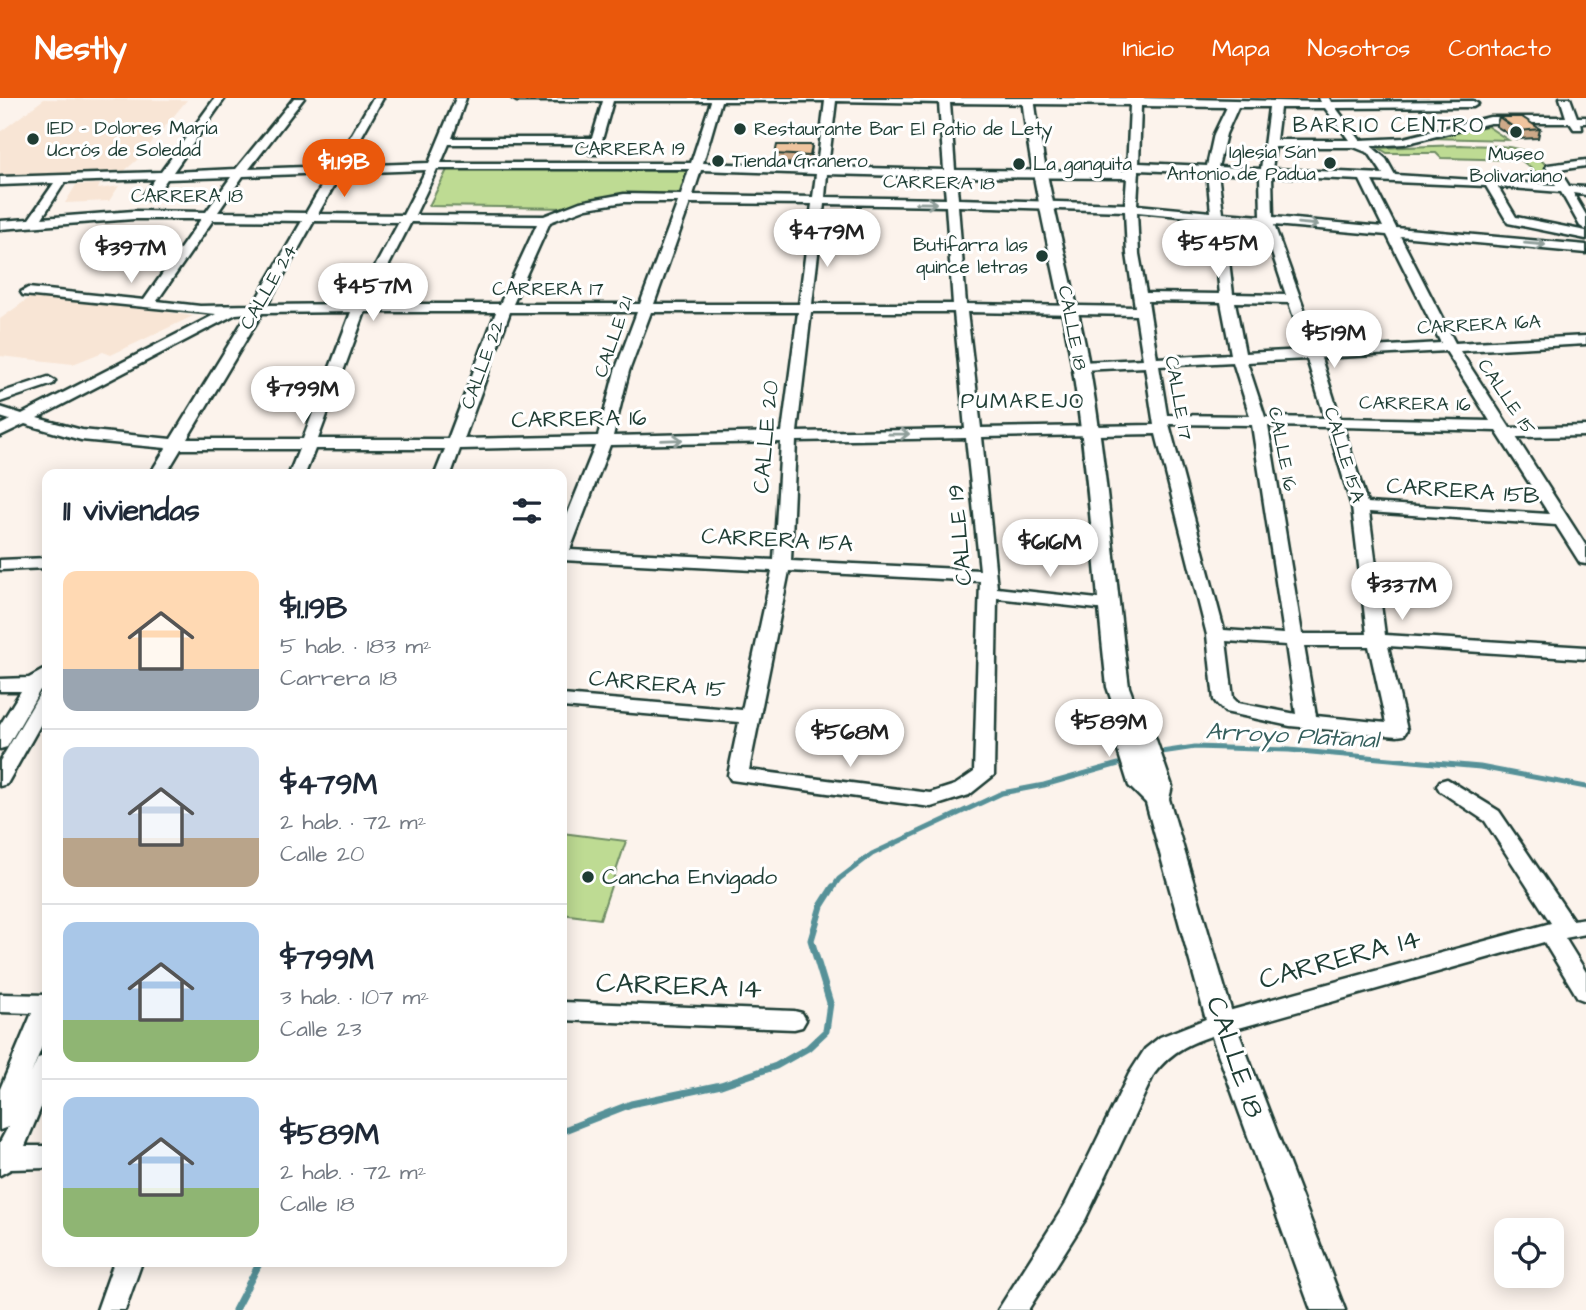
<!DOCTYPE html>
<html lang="es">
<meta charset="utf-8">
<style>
:root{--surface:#fff;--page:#f2f2f3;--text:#1f2937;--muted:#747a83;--line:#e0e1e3;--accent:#ea580c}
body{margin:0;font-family:"Architects Daughter",sans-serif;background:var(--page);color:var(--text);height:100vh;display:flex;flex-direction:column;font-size:26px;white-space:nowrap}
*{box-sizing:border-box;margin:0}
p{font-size:23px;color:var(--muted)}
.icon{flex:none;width:38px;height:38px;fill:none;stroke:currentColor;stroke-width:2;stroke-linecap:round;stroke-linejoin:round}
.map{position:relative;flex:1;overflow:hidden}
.details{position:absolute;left:42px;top:371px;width:525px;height:798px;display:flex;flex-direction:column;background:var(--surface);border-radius:14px;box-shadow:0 4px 18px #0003}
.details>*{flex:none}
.tools{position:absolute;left:1494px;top:1120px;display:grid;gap:14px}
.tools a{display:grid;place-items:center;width:70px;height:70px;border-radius:14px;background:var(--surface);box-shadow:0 4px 18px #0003;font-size:35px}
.price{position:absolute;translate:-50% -60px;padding:0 16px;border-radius:24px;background:#fff;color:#222;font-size:23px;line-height:46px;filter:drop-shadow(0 2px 4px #0008)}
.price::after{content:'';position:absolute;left:50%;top:42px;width:21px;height:16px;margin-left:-10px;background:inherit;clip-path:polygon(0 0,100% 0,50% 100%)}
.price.current{background:var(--accent);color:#fff}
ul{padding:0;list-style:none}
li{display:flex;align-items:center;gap:21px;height:175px;padding:0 21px}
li+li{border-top:2px solid var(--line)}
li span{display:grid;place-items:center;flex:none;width:196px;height:140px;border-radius:14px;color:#555}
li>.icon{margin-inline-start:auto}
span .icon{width:84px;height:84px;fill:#fffc;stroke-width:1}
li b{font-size:30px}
h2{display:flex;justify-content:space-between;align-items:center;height:84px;padding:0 21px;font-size:30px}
header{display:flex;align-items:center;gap:42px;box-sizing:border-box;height:98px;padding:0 35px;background:var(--accent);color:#fff}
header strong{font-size:33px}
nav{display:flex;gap:38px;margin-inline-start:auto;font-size:24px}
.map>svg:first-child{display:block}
.built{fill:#f8e5d5}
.green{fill:#bedb93;stroke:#6e8c64;stroke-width:2}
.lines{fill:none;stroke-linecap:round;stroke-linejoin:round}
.stream-far1{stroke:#579198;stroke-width:5}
.stream{stroke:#579198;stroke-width:7}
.minor-casing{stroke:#1f3d34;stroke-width:5}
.major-casing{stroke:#1f3d34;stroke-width:5}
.minor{fill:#fff;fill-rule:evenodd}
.major{fill:#fff;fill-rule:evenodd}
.wall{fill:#cea988;stroke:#1f3d34;stroke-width:2}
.building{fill:#efc49e;stroke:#1f3d34;stroke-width:2}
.oneway{stroke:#8f9e9a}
.poi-dot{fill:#1f3d34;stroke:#fff;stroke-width:2.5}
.labels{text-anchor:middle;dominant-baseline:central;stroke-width:6;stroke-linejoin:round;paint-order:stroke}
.far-poi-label{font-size:19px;fill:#1f3d34;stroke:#fff;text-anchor:start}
.far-street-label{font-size:19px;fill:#1f3d34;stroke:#fff}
.far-neighbourhood-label{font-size:21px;letter-spacing:2px;fill:#1f3d34;stroke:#fff}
.street-label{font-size:23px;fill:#1f3d34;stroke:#fff}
.poi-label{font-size:23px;fill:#1f3d34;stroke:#fff;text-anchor:start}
.water-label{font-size:24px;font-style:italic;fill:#36605e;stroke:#fff}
.near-street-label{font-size:28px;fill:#1f3d34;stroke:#fff}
</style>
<header>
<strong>Nestly</strong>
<nav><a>Inicio</a><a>Mapa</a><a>Nosotros</a><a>Contacto</a></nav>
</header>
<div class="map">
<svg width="1586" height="1212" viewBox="0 0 1586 1212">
<rect width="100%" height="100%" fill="#fcf3ec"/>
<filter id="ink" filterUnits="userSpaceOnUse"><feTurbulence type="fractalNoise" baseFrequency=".0143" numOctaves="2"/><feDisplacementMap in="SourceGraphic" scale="14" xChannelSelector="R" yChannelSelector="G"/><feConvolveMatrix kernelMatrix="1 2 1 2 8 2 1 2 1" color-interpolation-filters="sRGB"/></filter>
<g filter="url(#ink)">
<!-- built -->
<g class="built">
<path d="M44 1 187 2 138 61 121 76 0 80V34Z"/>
<path d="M100 86 98 91 119 88 109 103 65 105 76 87Z"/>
<path d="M32 198 96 203 193 218 111 257 103 254 73 266 0 258V221Z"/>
</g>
<!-- green -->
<g class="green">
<path d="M1487 28 1508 42 1429 40Z"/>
<path d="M1460 47C1502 49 1533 42 1558 82H1545L1521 62 1441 60 1436 55H1387L1379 50Z"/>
<path d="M448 70 687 73 679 97 604 99 569 110 429 108Z"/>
<path d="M562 735 626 743 600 821 562 816Z"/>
</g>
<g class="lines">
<!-- stream-far1 -->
<g class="stream-far1">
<path d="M1155 655 1195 649 1289 652 1480 669 1586 689"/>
<path d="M832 791 839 781 872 756 1002 695 1044 687 1129 663"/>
</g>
<!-- stream -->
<g class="stream">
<path d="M562 1033 631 1006 721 987 776 968 808 950 826 933 830 905 811 842 821 808 833 789"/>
<path d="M235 1212 260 1164"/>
</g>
<!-- minor casing -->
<g class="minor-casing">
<g id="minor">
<path d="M215 0H225L173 74 236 71 294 0H304L249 71 333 68 373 0H383L345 68 429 65 456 0H466L452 40H592L603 3H517L512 0H1141L1321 4 1319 0H1329L1331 4 1473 3 1478 6 1473 9 1336 10 1360 42 1404 40 1490 19H1566L1560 0H1570L1577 19H1586V25H1581L1582 31H1574L1570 25H1490L1404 46 1371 48 1386 61 1395 77 1556 87 1546 69 1548 67 1586 62V68L1559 72 1569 88 1586 89V97L1573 95 1586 117V132L1580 128 1561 94 1498 89 1516 119 1586 133V141L1508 125 1486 88 1372 83 1396 130 1586 147V155L1400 138 1455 245 1586 238V246L1460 253 1510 330 1586 328V338L1516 339 1586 448V466L1580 465 1556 427 1369 414 1385 537 1586 549V561L1388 548 1407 632 1404 637 1397 638 1290 628 1225 614 1217 606 1214 602 1207 537 1156 336 982 339 997 490 1107 502 1116 507 1107 512 997 500 994 677 969 697 931 709 731 682 728 677 739 624 562 609V597L742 612 772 473 562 462V430L595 348 460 351 451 376H435L445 351H315L305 376H289L299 351H181L166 376H150L166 350 81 342 25 326 0 338V327L10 322 0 319V309L22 316 216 216 23 197 21 194 28 190 144 202 201 121H134L0 131V123L29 121 54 85 0 87V79L161 74ZM613 3H711L691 65H441L449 46H591L590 56H598ZM721 3H825L817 69 703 65ZM836 3 939 5 944 72 828 69ZM950 5 1130 7 1127 73 955 72ZM1141 8 1227 9 1214 36 1207 68 1139 65ZM1238 9H1269L1261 71 1218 69 1226 36ZM1280 10H1325L1349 42H1276ZM1275 49H1354L1369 55 1383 76 1272 71ZM437 71H689L681 97 624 96 580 104 544 118 415 117ZM426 72 403 117 318 116 341 75ZM701 72 816 76 813 99 693 97ZM1139 72 1207 75 1211 114 1137 107ZM329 75 306 115 218 114 243 78ZM1218 75 1260 78 1261 118 1223 115ZM827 76 944 79 946 101 825 99ZM1272 78 1360 82 1383 129 1273 119ZM231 79 206 114 134 113 42 120 65 84 155 81 143 98 149 102 153 101 167 81ZM956 79 1127 80 1125 106 958 101ZM624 104H678L640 206H513L550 124 587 110ZM690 105 812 106 799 206H654ZM824 106 946 108 953 206H812ZM958 108 1125 113 1127 156 1135 209 966 206ZM1137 114 1212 121 1220 196 1146 195 1139 156ZM213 122 302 123 253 207 200 208 157 203ZM1224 122 1262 125 1286 197 1233 196ZM314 123 399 124 355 206 267 207ZM411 124 537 126 500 206H369ZM1274 127 1387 137 1441 245 1319 252ZM1148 203 1221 204 1231 256 1157 260ZM1235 204 1289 205 1305 252 1245 255ZM351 214 303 341H187L262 215ZM365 214H496L448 341H318ZM510 214H637L615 273 598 338 464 341ZM651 214H798L782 334 613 338 629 273ZM811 214H954L965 331 797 334ZM967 214 1136 217 1143 261 1081 264 1074 268 1081 272 1145 269 1154 327 981 330ZM248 215 171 341 82 332 37 320 236 216ZM1446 253 1490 323 1340 320 1321 260ZM1307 261 1325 320 1265 319 1247 264ZM1233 264 1250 318 1167 317 1159 268ZM1169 326 1252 327 1284 536 1224 532ZM1268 328 1328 329 1352 409 1367 536H1302ZM1343 329 1496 333 1549 416 1367 405ZM966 340 980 472 791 463 796 343ZM781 344 774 462 570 452 610 347ZM789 473 980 483 974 674 955 687 930 695 749 672ZM1226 543 1286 547 1296 616 1238 605 1233 600ZM1304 548H1369L1386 625 1316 618Z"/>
<path d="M48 279 55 283 53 286 0 304V295Z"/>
<path d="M47 460V470L0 472V462Z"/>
<path d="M47 570V591L40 592 7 649 0 651V627L21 593H0V581L29 580Z"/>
<path d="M47 593V615L7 686 0 688V663L40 595Z"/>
<path d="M1447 681 1499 713 1573 822 1586 820V836L1565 840 1586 874V903L1578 900 1544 844 1221 935C1193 943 1172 952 1154 976L1085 1122 1028 1212H998L1066 1105 1129 976 1145 951 1160 939 1221 915 1551 825 1485 723 1440 693 1437 688 1440 683Z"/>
<path d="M0 896 47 897V936L31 976 38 960 47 957V995L25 1048H47V1070L11 1071 0 1077V1044L8 1029 0 1032V991L32 915 0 914Z"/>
<path d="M562 904 794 913 802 915 806 922 802 929 794 931 562 922Z"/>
<path d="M114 1164H142L125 1212H97Z"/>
</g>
</g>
<!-- major casing -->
<g class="major-casing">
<path id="major" d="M1022 0H1034C1046 92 1073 180 1090 272 1108 377 1115 483 1129 589L1142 624 1154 636 1172 688 1169 701 1235 925 1345 1212H1311L1207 925 1146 705 1129 688 1113 637 1120 627 1107 589C1095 483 1089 377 1073 272 1058 181 1032 92 1022 0Z"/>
</g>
<!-- minor -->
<use href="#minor" class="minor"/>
<!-- major -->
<use href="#major" class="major"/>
</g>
<!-- wall -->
<g class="wall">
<path d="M1499 19 1540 31 1538 40 1516 41 1496 28Z"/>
<path d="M812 47 810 66 775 65V56Z"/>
</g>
<!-- building -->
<g class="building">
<path d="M1499 19H1522L1540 31 1519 33Z"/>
<path d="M777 47H812L810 58 775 56Z"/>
</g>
<!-- one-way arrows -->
<defs><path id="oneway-shaft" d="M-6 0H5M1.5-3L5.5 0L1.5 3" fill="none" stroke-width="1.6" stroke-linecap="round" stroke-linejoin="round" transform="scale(1.75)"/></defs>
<g class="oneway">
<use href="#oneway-shaft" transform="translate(926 105) rotate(1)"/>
<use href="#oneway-shaft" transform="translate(1308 126) rotate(5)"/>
<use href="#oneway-shaft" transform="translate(1535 146) rotate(5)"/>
<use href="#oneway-shaft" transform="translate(899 336) rotate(-1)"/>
<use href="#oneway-shaft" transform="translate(672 342) rotate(-2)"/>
</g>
</g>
<!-- markers -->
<g class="poi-dot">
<circle cx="740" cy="31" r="7"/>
<circle cx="1516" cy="34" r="7"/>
<circle cx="33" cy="41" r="7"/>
<circle cx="718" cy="63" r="7"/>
<circle cx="1330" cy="65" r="7"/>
<circle cx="1019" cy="66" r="7"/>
<circle cx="1042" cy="158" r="7"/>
<circle cx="588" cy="779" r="7"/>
</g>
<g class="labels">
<!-- far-poi labels -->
<g class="far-poi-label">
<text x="47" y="30">IED - Dolores María<tspan x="47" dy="22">Ucrós de Soledad</tspan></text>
<text x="754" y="31">Restaurante Bar El Patio de Lety</text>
<text x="1316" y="54" text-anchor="end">Iglesia San<tspan x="1316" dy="22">Antonio de Padua</tspan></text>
<text x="1516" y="56" text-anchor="middle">Museo<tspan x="1516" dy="22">Bolivariano</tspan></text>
<text x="732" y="63">Tienda Granero</text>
<text x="1033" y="66">La ganguita</text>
<text x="1028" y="147" text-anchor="end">Butifarra las<tspan x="1028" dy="22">quince letras</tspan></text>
</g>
<!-- far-street labels -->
<g class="far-street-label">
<text x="630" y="51">CARRERA 19</text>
<text transform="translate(939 85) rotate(1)">CARRERA 18</text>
<text x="187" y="98">CARRERA 18</text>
<text transform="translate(269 189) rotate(-60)">CALLE 24</text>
<text x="548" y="191">CARRERA 17</text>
<text transform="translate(1479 227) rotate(-3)">CARRERA 16A</text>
<text transform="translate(1072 230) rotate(79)">CALLE 18</text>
<text transform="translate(614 239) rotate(-71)">CALLE 21</text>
<text transform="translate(483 267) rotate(-70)">CALLE 22</text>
<text transform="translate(1506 299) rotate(56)">CALLE 15</text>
<text transform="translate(1178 300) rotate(80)">CALLE 17</text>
<text transform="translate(1415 306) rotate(1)">CARRERA 16</text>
<text transform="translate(1282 351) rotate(79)">CALLE 16</text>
<text transform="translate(1344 357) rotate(73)">CALLE 15A</text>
</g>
<!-- far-neighbourhood labels -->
<g class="far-neighbourhood-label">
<text x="1389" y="27">BARRIO CENTRO</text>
<text x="1023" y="303">PUMAREJO</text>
</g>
<!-- street labels -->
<g class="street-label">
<text transform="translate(579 321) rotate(-1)">CARRERA 16</text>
<text transform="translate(766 339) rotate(-85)">CALLE 20</text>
<text transform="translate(1463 393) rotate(4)">CARRERA 15B</text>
<text transform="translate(960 437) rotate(-95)">CALLE 19</text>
<text transform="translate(777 442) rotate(3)">CARRERA 15A</text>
<text transform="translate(657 586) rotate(5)">CARRERA 15</text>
</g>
<!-- poi labels -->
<g class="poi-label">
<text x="602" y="779">Cancha Envigado</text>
</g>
<!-- water labels -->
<g class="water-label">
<text transform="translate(1292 638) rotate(3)">Arroyo Platanal</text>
</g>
<!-- near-street labels -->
<g class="near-street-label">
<text transform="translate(1340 861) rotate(-15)">CARRERA 14</text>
<text transform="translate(679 888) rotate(2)">CARRERA 14</text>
<text transform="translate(1235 959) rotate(71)">CALLE 18</text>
</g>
</g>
</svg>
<div class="tools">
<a><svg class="icon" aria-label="locate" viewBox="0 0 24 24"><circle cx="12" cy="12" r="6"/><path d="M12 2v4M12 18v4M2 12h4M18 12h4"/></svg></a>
</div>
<b class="price current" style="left:344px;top:101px">$1.19B</b>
<b class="price" style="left:827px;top:171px">$479M</b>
<b class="price" style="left:1218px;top:182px">$545M</b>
<b class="price" style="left:131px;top:187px">$397M</b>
<b class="price" style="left:373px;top:225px">$457M</b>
<b class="price" style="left:1334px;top:272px">$519M</b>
<b class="price" style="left:303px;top:328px">$799M</b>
<b class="price" style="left:1050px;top:481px">$616M</b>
<b class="price" style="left:1402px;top:524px">$337M</b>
<b class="price" style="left:1109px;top:661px">$589M</b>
<b class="price" style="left:850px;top:671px">$568M</b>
<section class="details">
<h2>11 viviendas<svg class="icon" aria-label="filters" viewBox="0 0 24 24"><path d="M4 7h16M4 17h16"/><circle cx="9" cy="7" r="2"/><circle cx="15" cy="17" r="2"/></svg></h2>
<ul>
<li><span style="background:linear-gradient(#ffd9b3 70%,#9aa5b1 0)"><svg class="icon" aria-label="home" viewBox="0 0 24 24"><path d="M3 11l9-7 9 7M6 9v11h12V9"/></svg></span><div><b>$1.19B</b><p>5 hab. · 183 m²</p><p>Carrera 18</p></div></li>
<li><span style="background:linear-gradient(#c9d6e8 65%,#b9a48a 0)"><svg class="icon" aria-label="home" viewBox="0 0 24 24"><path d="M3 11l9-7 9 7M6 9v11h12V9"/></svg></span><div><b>$479M</b><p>2 hab. · 72 m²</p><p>Calle 20</p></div></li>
<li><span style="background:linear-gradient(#a9c7e8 70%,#8fb573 0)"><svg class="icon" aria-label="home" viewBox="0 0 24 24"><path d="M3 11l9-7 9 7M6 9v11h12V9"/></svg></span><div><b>$799M</b><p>3 hab. · 107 m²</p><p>Calle 23</p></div></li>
<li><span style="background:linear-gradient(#a9c7e8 65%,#8fb573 0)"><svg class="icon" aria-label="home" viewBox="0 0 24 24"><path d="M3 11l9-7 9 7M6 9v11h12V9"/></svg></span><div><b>$589M</b><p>2 hab. · 72 m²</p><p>Calle 18</p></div></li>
</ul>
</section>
</div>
